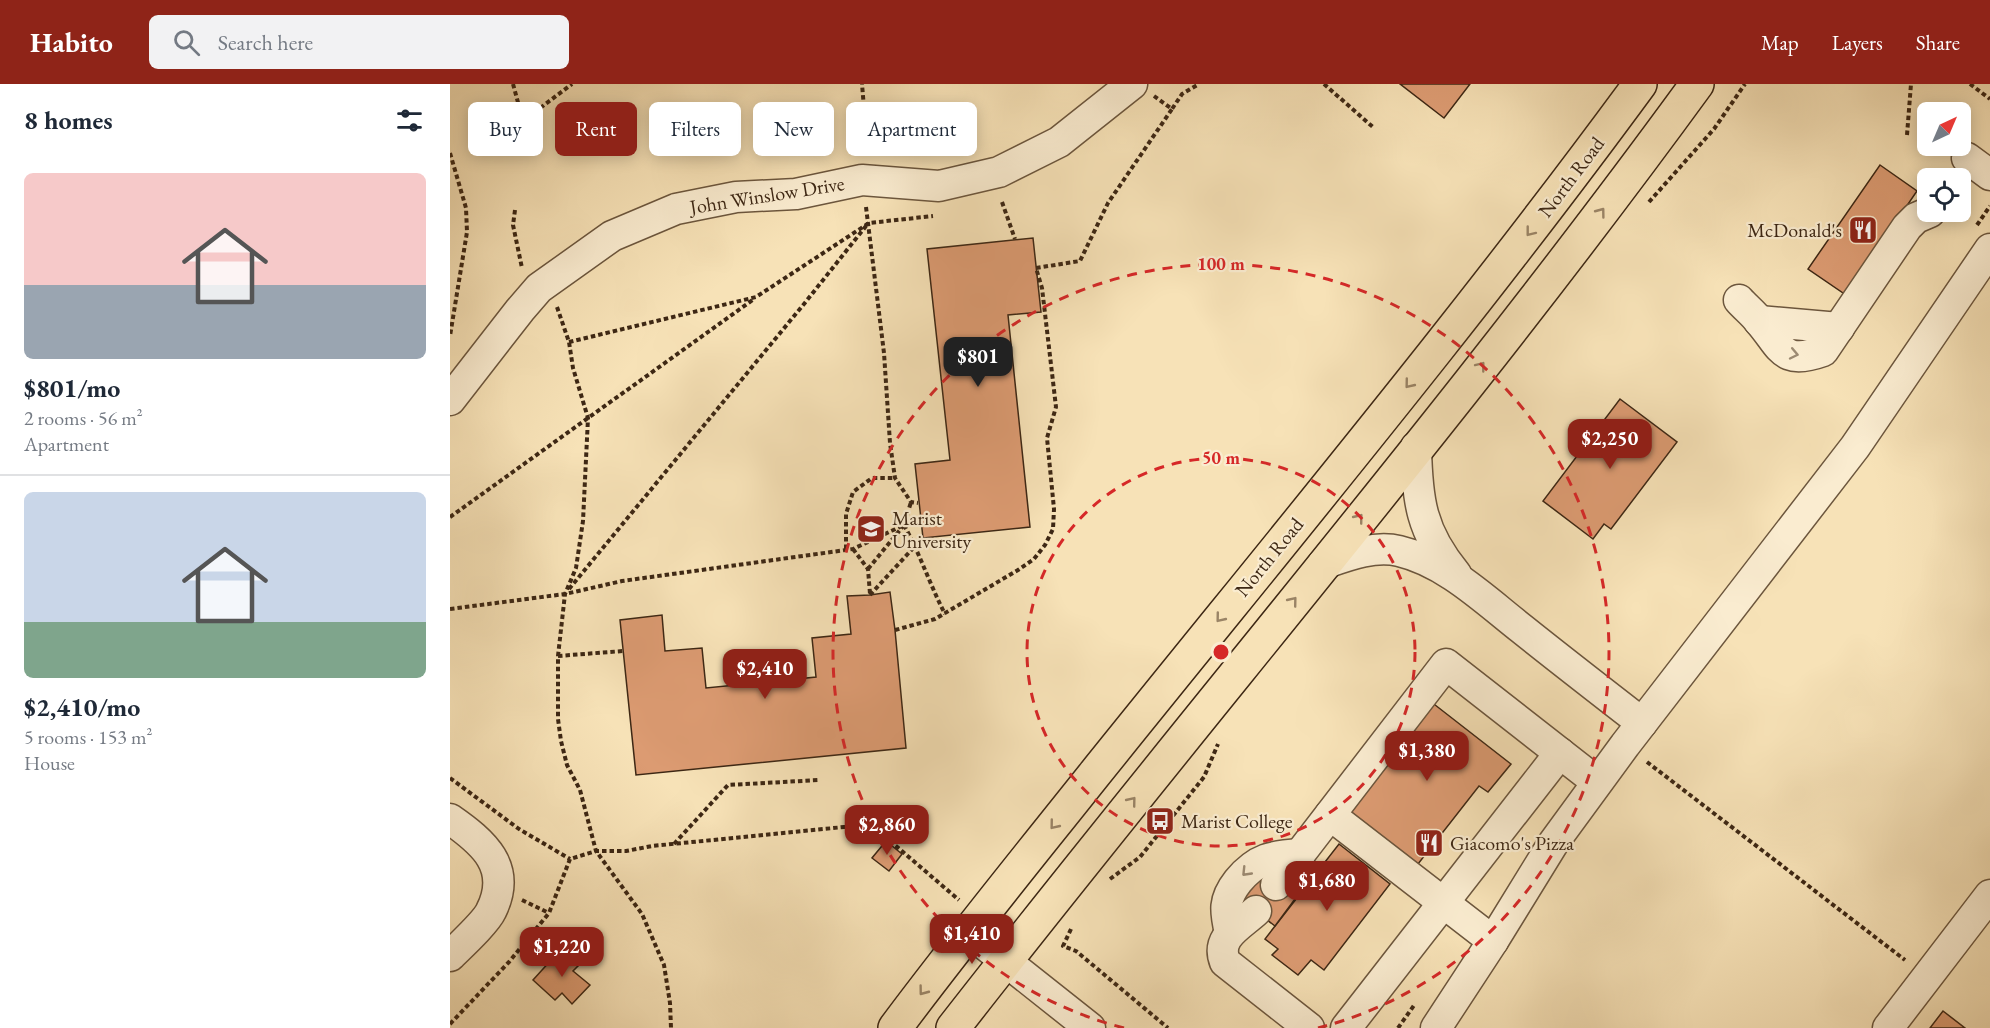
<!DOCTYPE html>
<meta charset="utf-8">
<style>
:root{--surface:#fff;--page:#f2f2f3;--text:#1f2937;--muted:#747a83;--line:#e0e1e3;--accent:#8f2418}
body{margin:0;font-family:"EB Garamond",serif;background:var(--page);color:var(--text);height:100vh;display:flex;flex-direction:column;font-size:22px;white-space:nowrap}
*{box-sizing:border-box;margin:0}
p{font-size:20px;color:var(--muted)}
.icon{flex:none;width:33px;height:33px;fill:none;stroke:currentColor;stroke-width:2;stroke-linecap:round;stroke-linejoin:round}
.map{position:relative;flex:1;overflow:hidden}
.sheet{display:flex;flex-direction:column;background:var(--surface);width:450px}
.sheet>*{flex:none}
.guide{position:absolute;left:18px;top:18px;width:570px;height:54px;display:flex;gap:12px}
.needle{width:39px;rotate:44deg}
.buttons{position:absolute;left:1467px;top:18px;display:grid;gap:12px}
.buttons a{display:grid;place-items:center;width:54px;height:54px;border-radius:9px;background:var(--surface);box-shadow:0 3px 15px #0003;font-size:30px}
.price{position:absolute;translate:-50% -51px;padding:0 14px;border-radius:12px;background:var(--accent);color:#fff;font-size:20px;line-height:39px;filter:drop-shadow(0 2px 3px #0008)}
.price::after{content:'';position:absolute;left:50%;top:36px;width:18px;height:14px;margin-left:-9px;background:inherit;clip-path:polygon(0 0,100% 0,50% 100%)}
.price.selected{background:#222;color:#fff}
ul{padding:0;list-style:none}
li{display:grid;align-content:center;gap:12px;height:318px;padding:0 24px}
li+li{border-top:2px solid var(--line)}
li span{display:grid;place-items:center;height:186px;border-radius:9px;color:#555}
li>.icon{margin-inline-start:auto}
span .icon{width:108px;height:108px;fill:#fffc;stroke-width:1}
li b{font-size:26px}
h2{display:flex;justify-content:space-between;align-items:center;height:72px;padding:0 24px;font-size:26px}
.chip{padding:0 21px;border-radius:9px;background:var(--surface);box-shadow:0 3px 15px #0003;font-size:21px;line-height:54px}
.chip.selected{background:var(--accent);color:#fff}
header{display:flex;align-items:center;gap:36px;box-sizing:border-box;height:84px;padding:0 30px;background:var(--accent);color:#fff}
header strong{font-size:28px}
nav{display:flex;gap:33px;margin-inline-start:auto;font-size:21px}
.search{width:420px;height:54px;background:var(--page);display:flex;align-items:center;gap:15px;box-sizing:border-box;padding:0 21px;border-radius:9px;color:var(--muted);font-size:22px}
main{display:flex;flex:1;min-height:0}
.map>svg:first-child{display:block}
.building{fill:#dc9b72;stroke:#3d2714;stroke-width:1.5}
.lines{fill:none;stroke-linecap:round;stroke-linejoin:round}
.minor-casing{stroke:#6c563d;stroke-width:33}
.highway-casing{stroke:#3d2714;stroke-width:36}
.path{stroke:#3d2714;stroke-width:4;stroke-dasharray:4.5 3;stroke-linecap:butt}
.minor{stroke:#faecd0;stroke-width:30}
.highway{stroke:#f7e2b7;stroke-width:33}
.oneway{stroke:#9a8466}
.oneway2{stroke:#9c8a72}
.ring{fill:none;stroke:#d62828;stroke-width:3;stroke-dasharray:10 8}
.labels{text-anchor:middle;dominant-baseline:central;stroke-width:4.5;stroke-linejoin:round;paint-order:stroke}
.street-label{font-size:20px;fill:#3d2714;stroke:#faecd0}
.poi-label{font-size:20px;fill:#3d2714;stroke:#faecd0;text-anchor:start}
.centre{fill:#d62828;stroke:#faecd0;stroke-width:3}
.ring-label{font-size:18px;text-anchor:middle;font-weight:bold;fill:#d62828;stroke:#faecd0;stroke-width:4.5;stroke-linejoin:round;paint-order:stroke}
</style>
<header>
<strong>Habito</strong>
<div class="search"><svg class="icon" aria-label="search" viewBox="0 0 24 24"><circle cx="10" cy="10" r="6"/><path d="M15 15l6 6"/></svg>Search here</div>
<nav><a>Map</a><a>Layers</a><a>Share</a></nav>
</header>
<main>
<section class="sheet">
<h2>8 homes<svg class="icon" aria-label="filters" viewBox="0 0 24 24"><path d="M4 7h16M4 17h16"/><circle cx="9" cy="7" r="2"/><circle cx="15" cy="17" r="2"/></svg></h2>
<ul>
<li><span style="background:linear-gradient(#f6c9c9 60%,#9aa5b1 0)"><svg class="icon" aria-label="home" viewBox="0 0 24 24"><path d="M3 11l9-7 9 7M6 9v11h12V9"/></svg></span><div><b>$801/mo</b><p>2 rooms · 56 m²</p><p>Apartment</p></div></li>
<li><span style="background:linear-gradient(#c9d6e8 70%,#7fa58c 0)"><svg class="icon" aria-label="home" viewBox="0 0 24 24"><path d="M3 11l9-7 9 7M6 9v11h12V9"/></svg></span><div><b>$2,410/mo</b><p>5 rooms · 153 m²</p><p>House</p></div></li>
</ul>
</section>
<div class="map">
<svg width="1540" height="944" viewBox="0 0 1540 944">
<rect width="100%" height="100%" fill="#f7e2b7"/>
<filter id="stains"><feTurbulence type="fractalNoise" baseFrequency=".00333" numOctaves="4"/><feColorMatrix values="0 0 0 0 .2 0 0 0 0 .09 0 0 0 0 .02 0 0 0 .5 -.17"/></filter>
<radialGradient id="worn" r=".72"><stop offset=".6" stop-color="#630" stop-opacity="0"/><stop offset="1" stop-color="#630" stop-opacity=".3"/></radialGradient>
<!-- building -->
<g class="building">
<path d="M950 0H1020L994 34Z"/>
<path d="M1430 81 1467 107 1396 211 1358 185Z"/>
<path d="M583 154 591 228 558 231 580 443 473 454 465 380 500 376 477 165Z"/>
<path d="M1170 315 1227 358 1161 445 1154 440 1143 455 1093 417Z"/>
<path d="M440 508 445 546 456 664 186 691 170 536 212 531 215 567 252 564 256 604 366 593 362 554 401 550 397 512 420 511Z"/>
<path d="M980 617 1061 680 1038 708 1029 702 968 780 897 725Z"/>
<path d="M436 757 452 770 439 787 422 774Z"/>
<path d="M889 760 940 800 874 886 861 876 848 891 822 871 828 865 815 855Z"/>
<path d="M806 785 845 815 825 842 786 812Z"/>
<path d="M112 864 131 879 123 887 140 901 122 920 112 909 105 916 83 896Z"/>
<path d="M1493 927 1515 944H1480Z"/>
</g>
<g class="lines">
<!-- minor casing -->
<g class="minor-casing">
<g id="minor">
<path d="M1517 74 1540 91"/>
<path d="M1289 216C1295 223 1303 229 1309 237 1332 263 1331 282 1373 267L1457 143 1466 134 1480 128"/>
<path d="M1309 237 1389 244"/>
<path d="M0 316 70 226 89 204 162 152 226 125 286 113 346 110 412 96 489 102 549 88 609 58 682 0"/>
<path d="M966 363C967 416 971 448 1006 490"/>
<path d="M873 480C896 472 924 461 949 467 996 478 1035 516 1072 545 1112 577 1152 608 1192 639"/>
<path d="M880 731 1043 857"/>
<path d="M0 735C33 758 63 783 41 827 36 838 10 862 0 872"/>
<path d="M826 801 996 580 1147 698"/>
<path d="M806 827C790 842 765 853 775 878L859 944"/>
<path d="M519 848 640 944"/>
<path d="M780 849C775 827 773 816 788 797 807 774 822 772 850 770"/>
<path d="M896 944 1110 669"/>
<path d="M986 944 1043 857 1104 758 1175 661 1405 363 1540 165"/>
<path d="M1438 944 1540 811"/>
</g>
</g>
<!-- highway casing -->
<g class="highway-casing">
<g id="highway">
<path d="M445 944C509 858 576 776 643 692 827 463 1016 237 1190 0"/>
<path d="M503 944C749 628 1011 324 1247 0"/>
</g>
</g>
<!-- path -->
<g class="path">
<path d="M63 0 73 37 122 0"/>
<path d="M874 0 924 44"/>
<path d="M1520 0 1540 15"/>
<path d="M704 12 722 25 732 10 749 0"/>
<path d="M1457 51 1461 0"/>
<path d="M411 68 414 24 412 0"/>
<path d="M0 69 16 124 17 148 0 252"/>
<path d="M552 118 565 155"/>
<path d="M1199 118 1264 45 1295 0"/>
<path d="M416 123 434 269 440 359 445 394 461 418 468 419"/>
<path d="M65 126 63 141 72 184"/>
<path d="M1527 141 1540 122"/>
<path d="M107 223 119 258 123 284 138 334 133 437 126 484 115 510 108 572V635L111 657 117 681 130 706 146 767 192 830 214 881 220 919 221 944"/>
<path d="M119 258 306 213 419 139 483 132"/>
<path d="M0 433 304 215"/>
<path d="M454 441C470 470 480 501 495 530"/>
<path d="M396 465V430L403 408 422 394H445"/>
<path d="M403 465 418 485 420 510"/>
<path d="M418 485 454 441 461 418"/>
<path d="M119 505 354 220 416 142"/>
<path d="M420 511 465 462"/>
<path d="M0 525 115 510 172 497 403 465 454 441"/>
<path d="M445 546 485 535 568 486 584 475 595 461 603 445 604 425 597 354 606 323 592 204 586 184 630 177 658 119 722 25"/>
<path d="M108 572 173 567"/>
<path d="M1197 678 1455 876"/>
<path d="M0 694 69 745 120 775"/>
<path d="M224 760 278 701 369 696"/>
<path d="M660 795 690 773 754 693 768 660"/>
<path d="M72 816 99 829"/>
<path d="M621 845 613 862 626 867 718 944"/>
<path d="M0 940 59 878 99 829 120 775 146 767H176L202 762 394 743H411L439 756 509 816"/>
<path d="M948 944 965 920"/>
</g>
<!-- minor -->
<use href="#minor" class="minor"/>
<!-- highway -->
<use href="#highway" class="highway"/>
</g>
<!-- one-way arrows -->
<defs><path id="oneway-chevron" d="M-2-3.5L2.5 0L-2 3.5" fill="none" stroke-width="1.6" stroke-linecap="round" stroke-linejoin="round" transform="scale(1.5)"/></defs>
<g class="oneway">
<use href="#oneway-chevron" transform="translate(1151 128) rotate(-53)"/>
<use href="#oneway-chevron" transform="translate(1080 148) rotate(128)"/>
<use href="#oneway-chevron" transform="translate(1031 282) rotate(-52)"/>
<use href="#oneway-chevron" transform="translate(959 300) rotate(129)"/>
<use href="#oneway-chevron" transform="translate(909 434) rotate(-51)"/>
<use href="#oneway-chevron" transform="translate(843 517) rotate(-51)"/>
<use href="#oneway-chevron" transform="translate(770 534) rotate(129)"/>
<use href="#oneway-chevron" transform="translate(682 717) rotate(-51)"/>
<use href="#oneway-chevron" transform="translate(604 741) rotate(129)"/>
<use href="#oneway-chevron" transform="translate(473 907) rotate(127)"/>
</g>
<g class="oneway2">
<use href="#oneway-chevron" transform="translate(1344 270) rotate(12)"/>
<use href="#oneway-chevron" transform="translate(796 788) rotate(134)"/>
</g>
<!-- distance rings -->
<g class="ring">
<circle cx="771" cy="568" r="194"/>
<path d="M674 944A388 388 0 1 1 868 944"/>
</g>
<!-- icons -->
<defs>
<g id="restaurant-square" transform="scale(1.5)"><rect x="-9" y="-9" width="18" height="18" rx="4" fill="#8f2418" stroke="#faecd0"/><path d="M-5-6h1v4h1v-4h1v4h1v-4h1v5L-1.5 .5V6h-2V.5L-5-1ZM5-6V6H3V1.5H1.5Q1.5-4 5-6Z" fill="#fff"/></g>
<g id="university-square" transform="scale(1.5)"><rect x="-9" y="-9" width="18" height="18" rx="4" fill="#8f2418" stroke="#faecd0"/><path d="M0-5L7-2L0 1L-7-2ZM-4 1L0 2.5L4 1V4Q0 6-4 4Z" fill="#fff"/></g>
<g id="bus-square" transform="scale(1.5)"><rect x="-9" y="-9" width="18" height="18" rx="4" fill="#8f2418" stroke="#faecd0"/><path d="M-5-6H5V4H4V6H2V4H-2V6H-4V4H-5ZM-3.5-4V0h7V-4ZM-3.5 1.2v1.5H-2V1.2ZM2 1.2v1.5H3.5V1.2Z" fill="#fff"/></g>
</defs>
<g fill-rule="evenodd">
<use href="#restaurant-square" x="1413" y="146"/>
<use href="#university-square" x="421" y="445"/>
<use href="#bus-square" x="710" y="737"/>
<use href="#restaurant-square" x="979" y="759"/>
</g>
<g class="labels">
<!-- street labels -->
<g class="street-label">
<text transform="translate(1121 93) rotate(-53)">North Road</text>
<text transform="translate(317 111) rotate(-9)">John Winslow Drive</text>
<text transform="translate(819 473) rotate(-51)">North Road</text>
</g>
<!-- poi labels -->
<g class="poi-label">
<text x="1392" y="146" text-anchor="end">McDonald's</text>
<text x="442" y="434">Marist<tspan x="442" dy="23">University</tspan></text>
<text x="731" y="737">Marist College</text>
<text x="1000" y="759">Giacomo's Pizza</text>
</g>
</g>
<circle cx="771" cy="568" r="9" class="centre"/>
<g class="ring-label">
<text x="771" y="186">100 m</text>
<text x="771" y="380">50 m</text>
</g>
<rect width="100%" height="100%" filter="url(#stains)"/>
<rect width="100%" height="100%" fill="url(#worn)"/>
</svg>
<div class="buttons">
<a><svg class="needle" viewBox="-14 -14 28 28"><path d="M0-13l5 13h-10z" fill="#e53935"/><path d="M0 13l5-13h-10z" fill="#747a83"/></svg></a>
<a><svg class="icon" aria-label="locate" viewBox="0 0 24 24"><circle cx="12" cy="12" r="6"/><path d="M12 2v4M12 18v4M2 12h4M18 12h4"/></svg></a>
</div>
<b class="price selected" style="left:528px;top:304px">$801</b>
<b class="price" style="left:1160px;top:386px">$2,250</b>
<b class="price" style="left:315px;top:616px">$2,410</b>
<b class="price" style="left:977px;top:698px">$1,380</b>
<b class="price" style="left:437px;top:772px">$2,860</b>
<b class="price" style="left:877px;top:828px">$1,680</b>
<b class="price" style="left:522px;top:881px">$1,410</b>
<b class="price" style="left:112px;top:894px">$1,220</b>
<div class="guide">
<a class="chip">Buy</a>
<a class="chip selected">Rent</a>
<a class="chip">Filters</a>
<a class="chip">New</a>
<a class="chip">Apartment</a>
</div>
</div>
</main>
